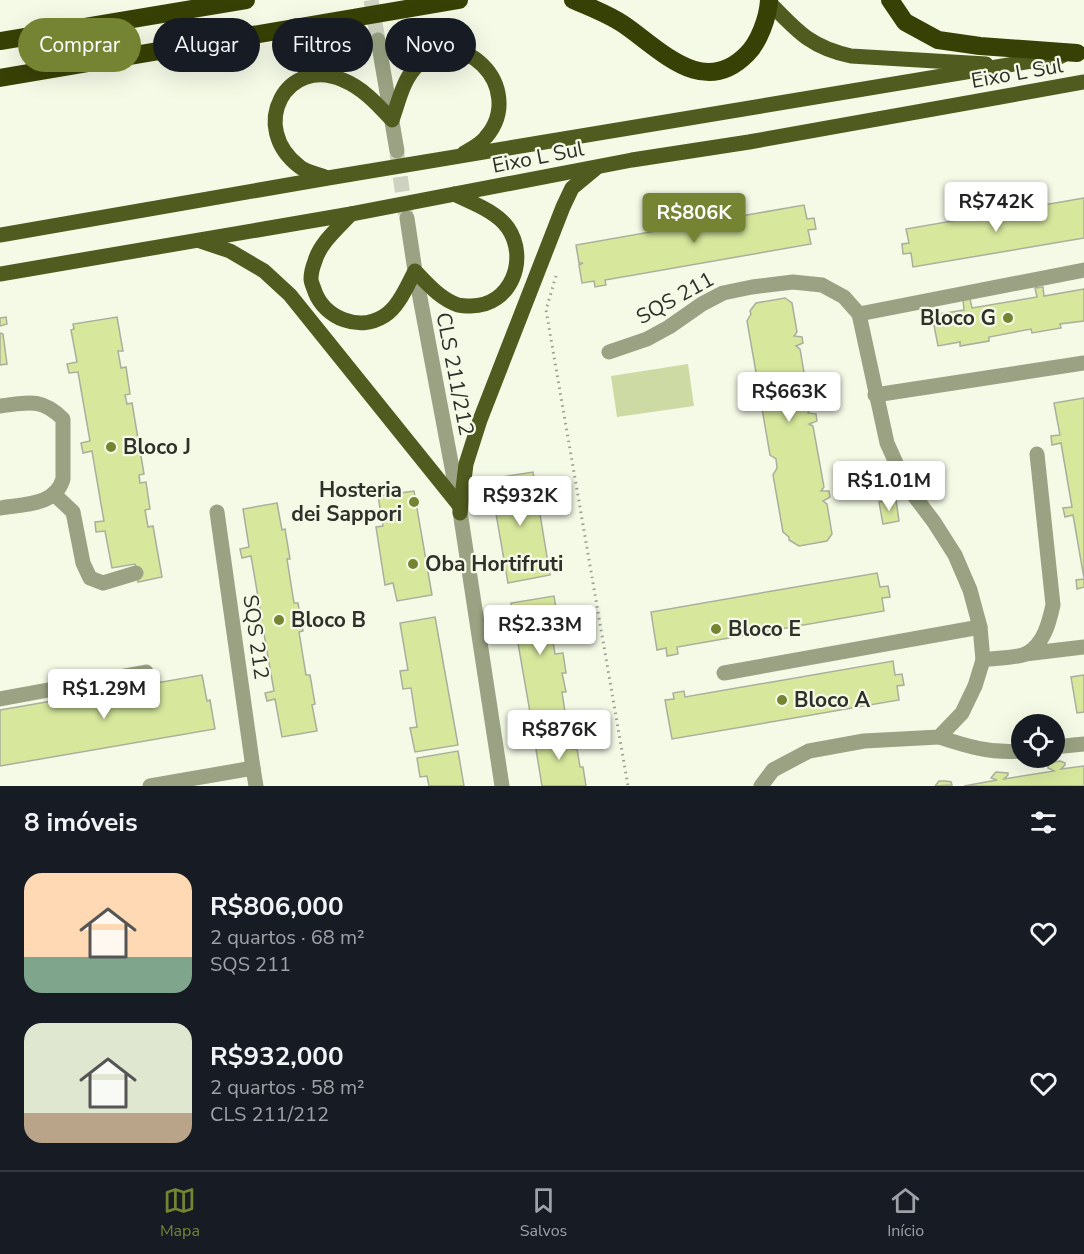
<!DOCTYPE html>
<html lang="pt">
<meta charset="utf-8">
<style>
:root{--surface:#171b24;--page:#242831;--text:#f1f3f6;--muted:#9ea1a6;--line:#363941;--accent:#748432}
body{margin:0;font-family:"Nunito Sans",sans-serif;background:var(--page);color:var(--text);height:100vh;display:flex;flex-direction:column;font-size:22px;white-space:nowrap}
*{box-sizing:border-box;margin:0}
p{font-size:20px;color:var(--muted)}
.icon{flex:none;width:33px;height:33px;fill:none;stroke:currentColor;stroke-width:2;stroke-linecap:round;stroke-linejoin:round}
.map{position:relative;height:786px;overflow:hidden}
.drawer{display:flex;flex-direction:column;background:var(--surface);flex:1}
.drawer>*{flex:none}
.guide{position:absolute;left:18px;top:18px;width:600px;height:54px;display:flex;gap:12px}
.controls{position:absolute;left:1011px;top:714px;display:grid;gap:12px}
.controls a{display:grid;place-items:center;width:54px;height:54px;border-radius:50%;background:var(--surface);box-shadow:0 6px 24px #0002;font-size:30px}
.price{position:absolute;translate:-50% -51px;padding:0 14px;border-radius:6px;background:#fff;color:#222;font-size:20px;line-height:39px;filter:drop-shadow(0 2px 3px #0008)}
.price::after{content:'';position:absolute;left:50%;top:36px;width:18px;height:14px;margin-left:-9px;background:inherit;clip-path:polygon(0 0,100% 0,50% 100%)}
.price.current{background:var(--accent);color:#fff}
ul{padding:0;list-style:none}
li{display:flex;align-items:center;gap:18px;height:150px;padding:0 24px}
li span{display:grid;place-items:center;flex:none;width:168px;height:120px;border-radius:18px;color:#555}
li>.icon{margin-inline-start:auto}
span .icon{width:72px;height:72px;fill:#fffc;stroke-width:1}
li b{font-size:26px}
h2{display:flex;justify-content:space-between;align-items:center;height:72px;padding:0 24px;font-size:26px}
.chip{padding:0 21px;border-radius:27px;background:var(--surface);box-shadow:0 6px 24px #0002;font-size:21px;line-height:54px}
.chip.current{background:var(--accent);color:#fff}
.tabs{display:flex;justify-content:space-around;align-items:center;height:84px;border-top:2px solid var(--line);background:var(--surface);font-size:16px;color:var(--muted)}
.tabs a{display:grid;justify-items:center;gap:3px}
.tabs .current{color:var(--accent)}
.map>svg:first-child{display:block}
.green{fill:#cddaa3}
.building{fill:#d7e89d;stroke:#aaae9c;stroke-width:1.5}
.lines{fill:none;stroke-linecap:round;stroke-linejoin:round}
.minor-tunnel{stroke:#cdd2c1;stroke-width:15;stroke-dasharray:15 8;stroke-linecap:butt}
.path{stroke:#999d90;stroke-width:3;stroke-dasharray:1.5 4.5;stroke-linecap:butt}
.minor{stroke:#9aa283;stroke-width:15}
.major{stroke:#505b1f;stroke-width:15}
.highway{stroke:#384105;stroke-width:18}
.poi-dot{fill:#748432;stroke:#f5fae7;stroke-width:2}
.labels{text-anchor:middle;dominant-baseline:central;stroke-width:4.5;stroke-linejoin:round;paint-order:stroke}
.street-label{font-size:21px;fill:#2e3029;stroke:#f5fae7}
.poi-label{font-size:21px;font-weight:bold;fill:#2e3029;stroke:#f5fae7;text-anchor:start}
</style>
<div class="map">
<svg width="1084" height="786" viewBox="0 0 1084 786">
<rect width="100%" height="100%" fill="#f5fae7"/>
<!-- green -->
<path class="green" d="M688 364 694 406 617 417 611 376Z"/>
<!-- building -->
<g class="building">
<path d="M1084 198V238L913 267 911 253 903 254 902 244 909 243 906 229Z"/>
<path d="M804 205 807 219 814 218 816 229 808 230 811 244 605 280 606 285 595 287 594 281 582 283 579 265 583 263H579L576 245Z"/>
<path d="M1043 287 1044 296 1084 289V321L1060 324 1061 328 1032 333 1031 329 989 337V341L960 346V342L938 346 932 315 964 310 963 300 970 299 972 308 1037 297 1035 288Z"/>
<path d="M785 298 792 303 797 332 794 336 802 337 803 343 796 346 800 349 810 409 808 413 816 414 817 421 809 424 813 426 824 487 821 491H829L830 497 823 501 827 504 832 534 827 541 799 546 789 540V537L783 532 773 475 777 468 776 459 770 455 760 397 764 392 763 382 757 378 747 321 751 314 750 311 756 303Z"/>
<path d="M6 317 7 324 0 326V318Z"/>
<path d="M117 317 123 351H118L121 368 126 367 130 394 125 395 127 404 132 403 144 474 139 475 140 483 146 482 150 509 145 510 148 527 153 526 162 577 138 582 135 564 112 568 105 531 96 532 95 522 104 521 101 504 92 451 83 453 81 443 90 441 78 372 69 373 67 364 77 362 71 330 74 329 73 324Z"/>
<path d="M0 333 3 334 7 364 0 365Z"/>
<path d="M1084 398V578L1073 515 1065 517 1063 508 1072 507 1061 443 1052 445 1051 436 1060 435 1054 403Z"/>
<path d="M533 472 550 575 508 583 490 479Z"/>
<path d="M414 491 432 595 397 601 393 583 385 585 376 527 383 526 378 496Z"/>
<path d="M896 500 899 521 883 524 879 502Z"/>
<path d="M277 503 282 530 285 529 290 559H287L294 603H298L303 631 299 632 306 675H310L315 704 312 705 317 731 282 737 275 699 267 701 265 693 274 691 263 628 254 629 253 621 262 620 251 556 242 558 240 549 249 547 243 509Z"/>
<path d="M877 573 880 587 888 586 890 597 882 598 884 611 677 647 678 654 667 656 666 648 657 650 651 612Z"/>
<path d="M1084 579V587L1077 589 1076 580Z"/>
<path d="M554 596 557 615 549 617 555 654 563 653 566 673H562L566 692H562L565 712 531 718 511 603Z"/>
<path d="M435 617 458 745 415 752 410 728 417 727 411 688 403 689 400 671 408 670 400 623Z"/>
<path d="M893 661 895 675 902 674 904 685 897 686 899 700 672 739 665 700 674 699 673 693 684 691 685 697Z"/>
<path d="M202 675 207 701 210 700 215 729 0 766V710Z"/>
<path d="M1084 675V712L1077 713 1071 677Z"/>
<path d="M569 731 572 749H577L580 767H583L586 786H542L534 737Z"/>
<path d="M458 751 464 786H429L427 776 420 777 417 758Z"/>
<path d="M1060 761 1065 763V765L1061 769 1084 766V786H964L997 780 991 778 996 772 1008 773V775L1004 779 1054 771 1048 768V765L1053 762Z"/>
<path d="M939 781H946L951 782 952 785 935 786Z"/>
</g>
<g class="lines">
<!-- minor-tunnel -->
<g class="minor-tunnel">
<path d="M371 0 378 40"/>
<path d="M397 154 406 217"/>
</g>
<!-- path -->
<path class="path" d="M556 276 546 310 628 786"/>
<!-- minor -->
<g class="minor">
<path d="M378 40 397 151"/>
<path d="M407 218 415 271 459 505 502 786"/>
<path d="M859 314 1084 270"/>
<path d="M609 352 647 339 669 327 702 304 723 293 752 287 793 282 822 285 844 297 859 314 887 443 906 485 934 522 955 555 970 590 980 627 983 660 975 686 962 713 939 737 864 741 809 751 773 770 761 786"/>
<path d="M875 395 1084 363"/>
<path d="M0 406C27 403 41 397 63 419V479C55 506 24 504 0 508"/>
<path d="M55 495 73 512 83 563 90 578 103 583 136 573"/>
<path d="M217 512 253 768"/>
<path d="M1025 654 1084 647"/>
<path d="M983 660C993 658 1017 658 1026 654 1044 644 1049 623 1053 605L1037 454"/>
<path d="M724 673 980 627"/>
<path d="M0 699 146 672"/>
<path d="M939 737C966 746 992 754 1022 751"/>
<path d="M1054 747 1084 744"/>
<path d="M150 786 253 768 256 786"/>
</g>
<!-- major -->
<g class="major">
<path d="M769 2C797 31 810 47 851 56L986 64"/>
<path d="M325 177C317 174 306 172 300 167 247 127 287 55 343 80 363 88 378 105 392 120 398 104 402 83 414 69 459 17 528 88 486 137 481 144 471 149 464 153"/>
<path d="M351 214C339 227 320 243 315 261 313 266 311 274 311 279 311 283 314 288 315 292 325 318 359 332 384 316 398 308 407 286 415 271 428 284 439 298 458 305 462 306 467 306 471 306 511 306 529 259 508 228 496 211 472 203 454 194"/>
<path d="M0 235 328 178 1062 56"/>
<path d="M200 241 230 251 264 271 290 295 459 505"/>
<path d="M0 274 351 214 632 160 749 142 1084 82"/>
<path d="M460 513 466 464 480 420 563 207 572 188 595 169"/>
</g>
<!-- highway -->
<g class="highway">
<path d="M573 0C590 7 608 14 623 24 660 49 703 99 747 54 759 42 768 18 769 0"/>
<path d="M890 0 905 22 938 40 980 46 1077 53"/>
<path d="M0 41 246 0"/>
<path d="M0 78 459 0"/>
</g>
</g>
<!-- markers -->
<g class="poi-dot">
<circle cx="1008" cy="318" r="6"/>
<circle cx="111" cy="447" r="6"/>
<circle cx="414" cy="502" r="6"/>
<circle cx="413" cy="564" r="6"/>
<circle cx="279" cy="620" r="6"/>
<circle cx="716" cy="629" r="6"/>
<circle cx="782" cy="700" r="6"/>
</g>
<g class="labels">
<!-- street labels -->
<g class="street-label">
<text transform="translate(1017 73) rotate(-10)">Eixo L Sul</text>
<text transform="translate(538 157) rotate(-11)">Eixo L Sul</text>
<text transform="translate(675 298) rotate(-29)">SQS 211</text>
<text transform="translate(455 374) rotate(79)">CLS 211/212</text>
<text transform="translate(256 637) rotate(82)">SQS 212</text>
</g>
<!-- poi labels -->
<g class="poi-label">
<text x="996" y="318" text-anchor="end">Bloco G</text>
<text x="123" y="447">Bloco J</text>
<text x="402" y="490" text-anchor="end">Hosteria<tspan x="402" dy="24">dei Sappori</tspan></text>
<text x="425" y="564">Oba Hortifruti</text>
<text x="291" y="620">Bloco B</text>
<text x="728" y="629">Bloco E</text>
<text x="794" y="700">Bloco A</text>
</g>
</g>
</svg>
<div class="controls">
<a><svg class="icon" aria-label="locate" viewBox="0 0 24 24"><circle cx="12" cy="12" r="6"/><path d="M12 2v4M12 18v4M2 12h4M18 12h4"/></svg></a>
</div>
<b class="price" style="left:996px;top:233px">R$742K</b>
<b class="price current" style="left:694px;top:244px">R$806K</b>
<b class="price" style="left:789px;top:423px">R$663K</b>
<b class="price" style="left:889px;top:512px">R$1.01M</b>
<b class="price" style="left:520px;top:527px">R$932K</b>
<b class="price" style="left:540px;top:656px">R$2.33M</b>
<b class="price" style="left:104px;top:720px">R$1.29M</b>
<b class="price" style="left:559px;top:761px">R$876K</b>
<div class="guide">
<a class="chip current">Comprar</a>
<a class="chip">Alugar</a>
<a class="chip">Filtros</a>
<a class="chip">Novo</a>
</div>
</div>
<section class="drawer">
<h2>8 imóveis<svg class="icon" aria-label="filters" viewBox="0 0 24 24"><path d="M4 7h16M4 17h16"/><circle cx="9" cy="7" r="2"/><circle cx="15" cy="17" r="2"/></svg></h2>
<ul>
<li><span style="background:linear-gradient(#ffd9b3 70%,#7fa58c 0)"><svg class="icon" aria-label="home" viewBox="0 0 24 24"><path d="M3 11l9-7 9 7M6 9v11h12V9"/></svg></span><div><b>R$806,000</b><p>2 quartos · 68 m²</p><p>SQS 211</p></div><svg class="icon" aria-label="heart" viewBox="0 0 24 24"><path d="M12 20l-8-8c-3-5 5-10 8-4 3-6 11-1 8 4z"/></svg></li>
<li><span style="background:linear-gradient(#dfe7d0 75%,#b9a48a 0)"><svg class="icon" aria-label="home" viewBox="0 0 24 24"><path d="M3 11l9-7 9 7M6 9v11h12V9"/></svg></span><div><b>R$932,000</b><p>2 quartos · 58 m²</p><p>CLS 211/212</p></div><svg class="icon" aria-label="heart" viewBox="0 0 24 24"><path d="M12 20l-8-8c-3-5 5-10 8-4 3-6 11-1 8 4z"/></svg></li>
</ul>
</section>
<nav class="tabs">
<a class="current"><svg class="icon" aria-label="map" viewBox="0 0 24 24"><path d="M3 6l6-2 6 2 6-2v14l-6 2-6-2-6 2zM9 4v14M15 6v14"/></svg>Mapa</a>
<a><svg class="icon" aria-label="saved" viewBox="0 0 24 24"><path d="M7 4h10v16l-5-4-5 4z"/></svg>Salvos</a>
<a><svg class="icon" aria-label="home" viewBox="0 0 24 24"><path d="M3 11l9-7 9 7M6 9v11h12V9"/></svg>Início</a>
</nav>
